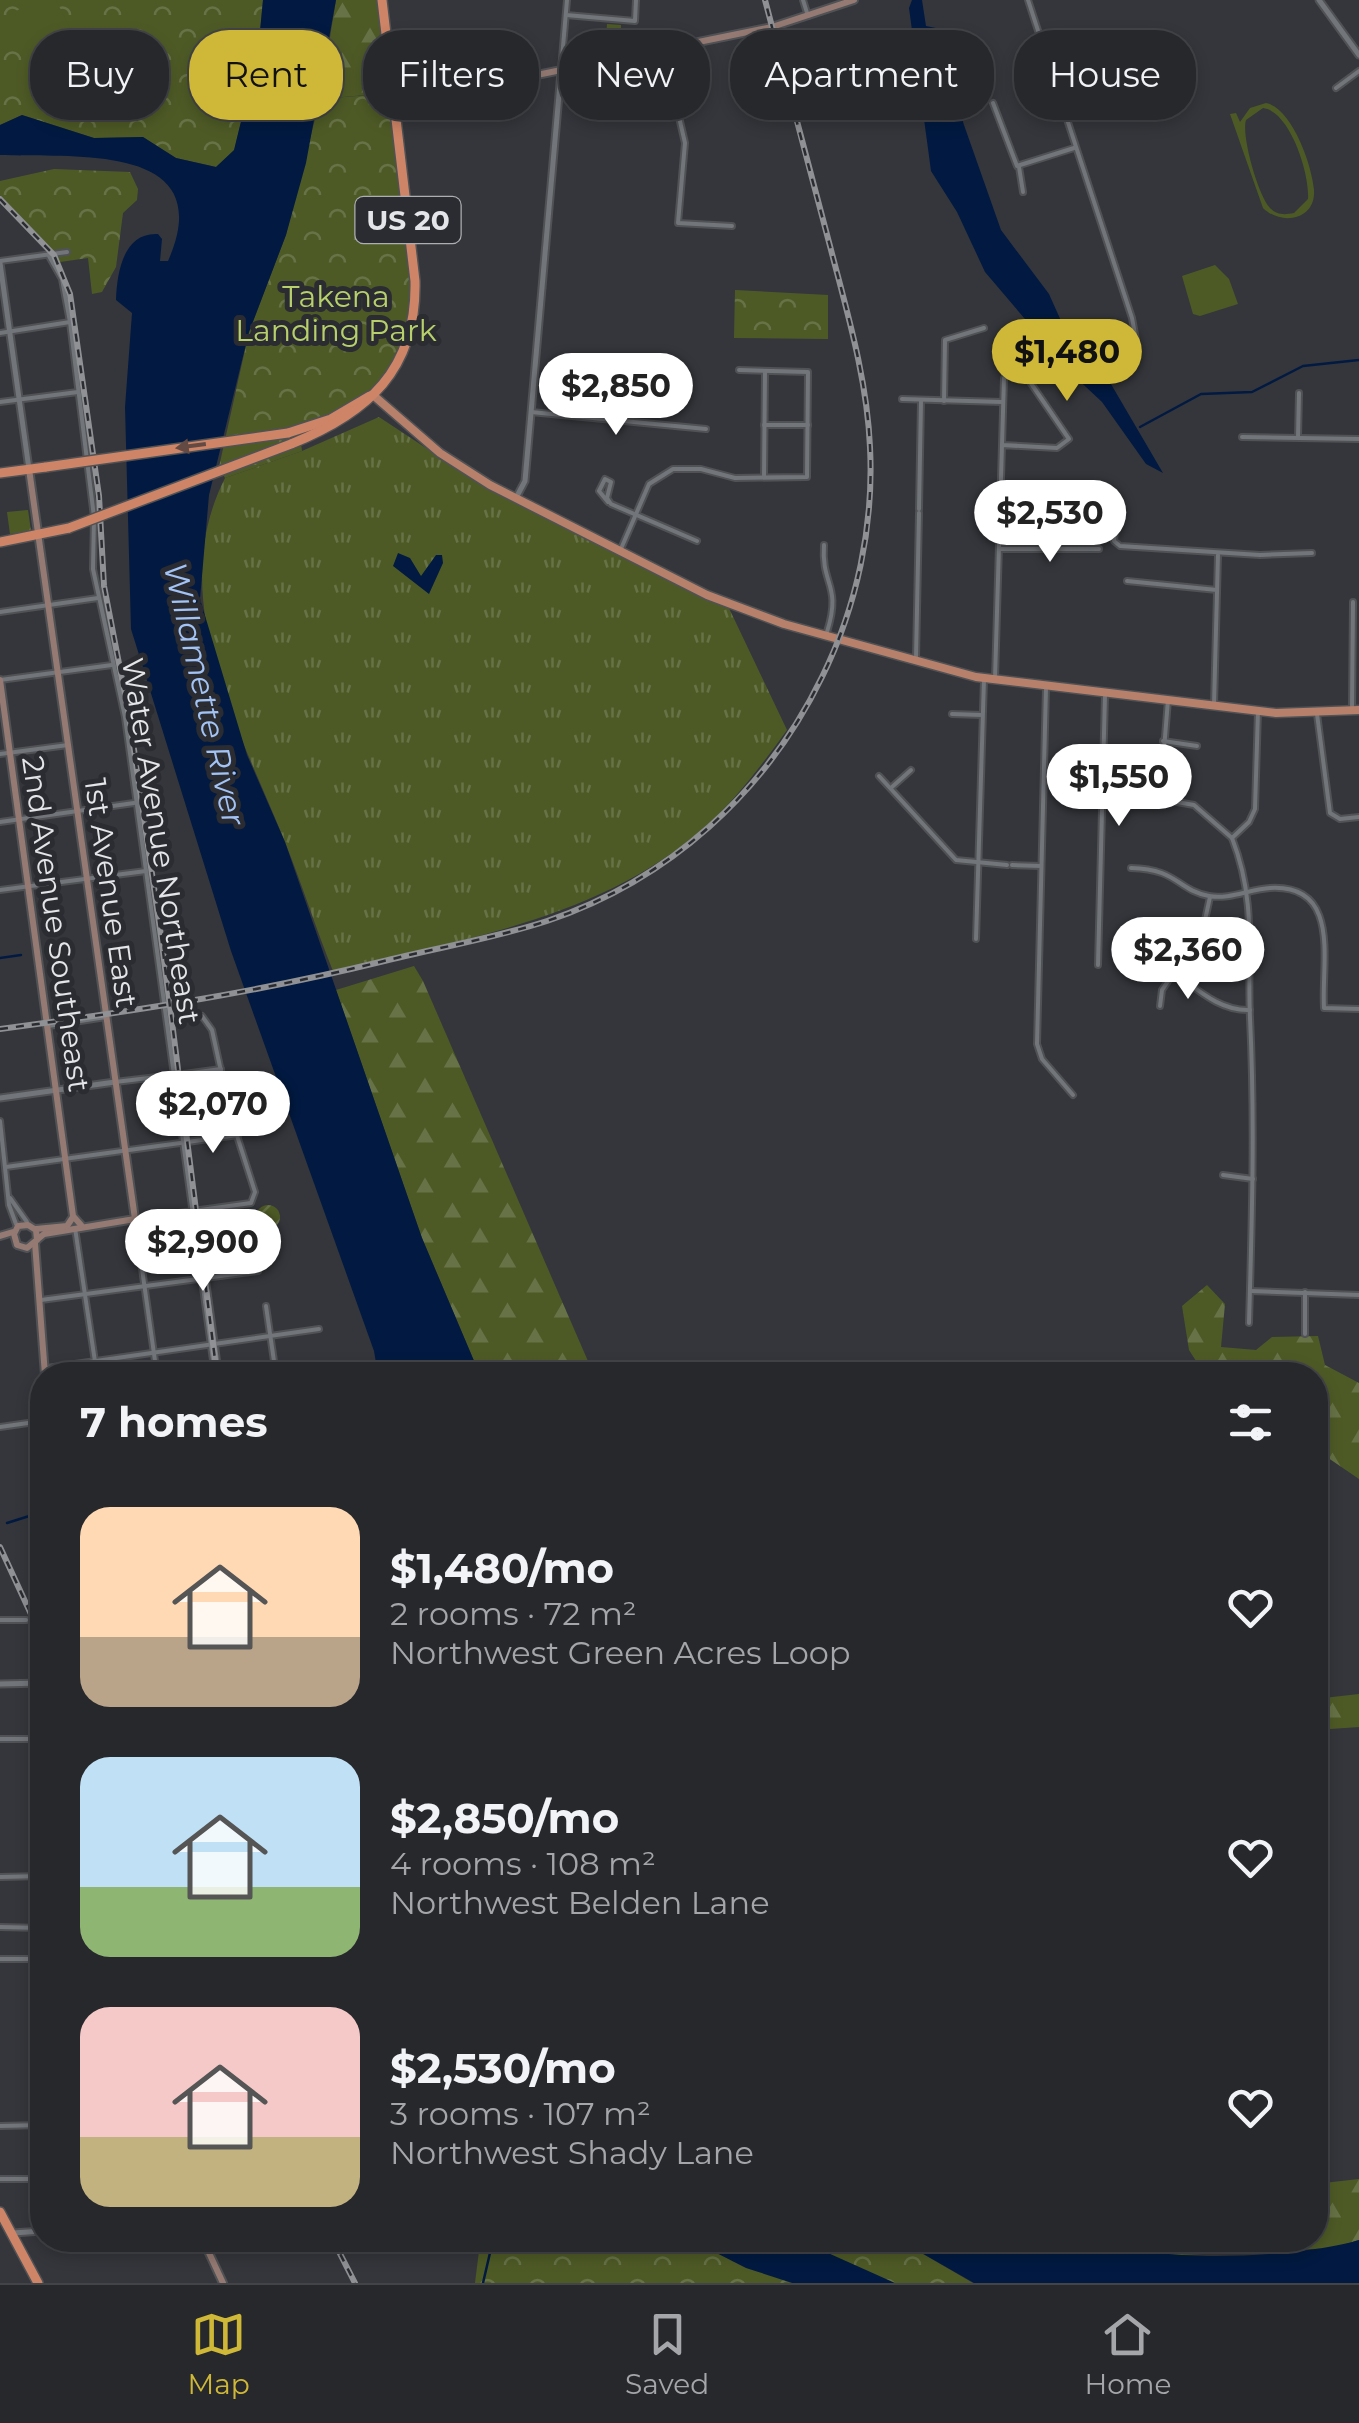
<!DOCTYPE html>
<meta charset="utf-8">
<style>
:root{--surface:#27282c;--page:#2f3034;--text:#f1f3f6;--muted:#a4a6a9;--line:#434448;--accent:#cfb837}
body{margin:0;font-family:Montserrat,sans-serif;background:var(--page);color:var(--text);height:100vh;display:flex;flex-direction:column;font-size:38px;white-space:nowrap}
*{box-sizing:border-box;margin:0}
p{font-size:32px;color:var(--muted)}
.icon{flex:none;width:55px;height:55px;fill:none;stroke:currentColor;stroke-width:2;stroke-linecap:round;stroke-linejoin:round}
.map{position:relative;flex:1;overflow:hidden}
.drawer{position:absolute;left:30px;top:1362px;width:1298px;height:890px;display:flex;flex-direction:column;background:var(--surface);border-radius:40px;box-shadow:0 5px 15px #0003,0 0 0 2px var(--line)}
.drawer>*{flex:none}
.top-card{position:absolute;left:30px;top:30px;width:1300px;height:90px;display:flex;gap:20px}
.price{position:absolute;translate:-50% -85px;padding:0 22px;border-radius:35px;background:#fff;color:#222;font-size:32px;line-height:65px;filter:drop-shadow(0 2px 5px #0008)}
.price::after{content:'';position:absolute;left:50%;top:60px;width:30px;height:22px;margin-left:-15px;background:inherit;clip-path:polygon(0 0,100% 0,50% 100%)}
.price.active{background:var(--accent);color:#111}
ul{padding:0;list-style:none}
li{display:flex;align-items:center;gap:30px;height:250px;padding:0 50px}
li span{display:grid;place-items:center;flex:none;width:280px;height:200px;border-radius:30px;color:#555}
li>.icon{margin-inline-start:auto}
span .icon{width:120px;height:120px;fill:#fffc;stroke-width:1}
li b{font-size:42px}
h2{display:flex;justify-content:space-between;align-items:center;height:120px;padding:0 50px;font-size:42px}
.pill{padding:0 35px;border-radius:40px;background:var(--surface);box-shadow:0 5px 15px #0003,0 0 0 2px var(--line);font-size:35px;line-height:90px}
.pill.active{background:var(--accent);color:#111}
.dock{display:flex;justify-content:space-around;align-items:center;height:140px;border-top:2px solid var(--line);background:var(--surface);font-size:28px;color:var(--muted)}
.dock a{display:grid;justify-items:center;gap:5px}
.dock .active{color:var(--accent)}
.map>svg:first-child{display:block}
.grass{fill:url(#grass-tufts)}
.forest{fill:url(#forest-firs)}
.park{fill:url(#park-crowns)}
.garden{fill:url(#garden-furrows)}
.pitch{fill:#4e5a26;fill-rule:evenodd}
.water{fill:#021a41}
.lines{fill:none;stroke-linecap:round;stroke-linejoin:round}
.stream{stroke:#021a41;stroke-width:2.5}
.minor-casing{stroke:#505255;stroke-width:8}
.tertiary-casing{stroke:#505255;stroke-width:9}
.secondary-casing{stroke:#505255;stroke-width:10}
.primary-casing{stroke:#505255;stroke-width:11}
.trunk-casing{stroke:#505255;stroke-width:12}
.minor{stroke:#72757a;stroke-width:4}
.tertiary{stroke:#72757a;stroke-width:5}
.secondary{stroke:#947a72;stroke-width:6}
.primary{stroke:#b7806b;stroke-width:8}
.trunk{stroke:#ce8466;stroke-width:9}
.rail-casing{stroke:#8f9195;stroke-width:6}
.rail{stroke:#2a2c31;stroke-width:2.5;stroke-dasharray:8;stroke-linecap:butt}
.trunk-bridge-casing{stroke:#505255;stroke-width:12;stroke-linecap:butt}
.trunk-bridge{stroke:#ce8466;stroke-width:9}
.oneway{fill:#634b44}
.labels{text-anchor:middle;dominant-baseline:central;stroke-width:10;stroke-linejoin:round;paint-order:stroke}
.shield{fill:#2a2c31;stroke:#acaeb1;stroke-width:2.5}
.shield-label{font-size:28px;font-weight:bold;fill:#e3e5e8}
.park-label{font-size:30px;fill:#b7d06b;stroke:#2a2c31}
.street-label{font-size:30px;fill:#e3e5e8;stroke:#2a2c31}
.water-label{font-size:32px;font-style:italic;fill:#a3c3f5;stroke:#2a2c31}
</style>
<div class="map">
<svg width="1359" height="2283" viewBox="0 0 1359 2283">
<defs>
<pattern id="grass-tufts" width="24" height="20" patternUnits="userSpaceOnUse" patternTransform="scale(2.5)"><rect width="24" height="20" fill="#4e5a26"/><path d="M3 7l-1-3M5 7V3M7 7l1-3M15 17l-1-3M17 17v-4M19 17l1-3" fill="none" stroke="#677246"/></pattern>
<pattern id="forest-firs" width="22" height="20" patternUnits="userSpaceOnUse" patternTransform="scale(2.5)"><rect width="22" height="20" fill="#4e5a26"/><path d="M5 1l3.5 6h-7zM16 11l3.5 6h-7z" fill="#677246"/></pattern>
<pattern id="park-crowns" width="20" height="18" patternUnits="userSpaceOnUse" patternTransform="scale(2.5)"><rect width="20" height="18" fill="#4e5a26"/><path d="M2 6a3 3 0 1 1 6 0M12 15a3 3 0 1 1 6 0" fill="none" stroke="#677246"/></pattern>
<pattern id="garden-furrows" width="10" height="10" patternUnits="userSpaceOnUse" patternTransform="scale(2.5)"><rect width="10" height="10" fill="#4e5a26"/><path d="M-1 1l2-2M0 10L10 0M9 11l2-2" fill="none" stroke="#677246"/></pattern>
</defs>
<rect width="100%" height="100%" fill="#34363b"/>
<!-- grass -->
<path class="grass" d="M379 417 435 454 727 604 787 730C763 763 738 797 708 824 605 918 463 939 333 971 316 929 302 884 285 842 239 727 164 599 225 478L302 451Z"/>
<!-- forest -->
<g class="forest">
<path d="M336 0H378L389 93 320 99Z"/>
<path d="M414 966 423 981 594 1375H480L422 1238 336 990Z"/>
<path d="M1207 1285 1225 1304 1221 1347 1256 1350 1272 1337 1318 1336 1325 1365 1359 1383V1479L1315 1449V1375H1205L1189 1350 1182 1306Z"/>
<path d="M1359 1694V1727L1315 1730V1699Z"/>
<path d="M1359 2179V2240L1333 2248 1159 2256 1126 2245 1123 2249 1080 2240H1315V2184Z"/>
</g>
<!-- park -->
<g class="park">
<path d="M0 0H263L258 52 234 151 216 167 176 158 143 137 94 138 22 115 0 125Z"/>
<path d="M607 24 621 25V52L605 54Z"/>
<path d="M394 93C402 163 439 326 385 379 361 403 328 415 299 429L302 451 225 478 219 467 249 332 286 235 320 99Z"/>
<path d="M54 169 130 172 138 189 137 200 123 213 116 267 102 292 92 294 88 258 60 262 0 195V181Z"/>
<path d="M735 290 828 295V339L734 338Z"/>
<path d="M28 510 31 531 10 534 7 512Z"/>
<path d="M486 2240H899L973 2283H475L479 2251Z"/>
</g>
<!-- garden -->
<circle class="garden" cx="268" cy="1217" r="12"/>
<!-- pitch -->
<g class="pitch">
<path d="M36 0H56L79 46C51 58 9 54 0 20Z"/>
<path d="M1266 103C1292 108 1312 165 1314 190 1316 220 1281 226 1263 208L1230 114 1236 113 1240 122 1250 108ZM1263 108C1290 111 1310 174 1308 199L1294 213C1284 215 1277 215 1270 208 1258 195 1241 135 1246 120Z"/>
<path d="M1215 265 1229 279 1238 304 1200 316 1193 314 1182 276Z"/>
</g>
<!-- water -->
<g class="water">
<path d="M263 0H336L306 163 286 235 249 332 209 495 200 599 247 755 285 842 422 1238 480 1375H378L374 1351 231 951 131 629 125 407 132 313 116 300C117 271 124 232 158 234L162 239 160 261H168C221 141 71 158 0 155V125L22 115 94 138 143 137 176 158 216 167 234 150 258 52Z"/>
<path d="M912 0H922L926 26 941 29 953 50 949 81 959 87 957 102 964 125 1001 230 1049 294 1062 323 1094 355 1163 473 1146 464 1102 402 1070 372 985 272 957 212 931 171 909 8Z"/>
<path d="M398 553 410 558 421 576 436 555H442L443 563 429 594 393 566Z"/>
<path d="M691 2240H799L895 2283H792L746 2268Z"/>
<path d="M899 2240H1080L1122 2249 1126 2244C1169 2265 1312 2255 1359 2240V2283H974Z"/>
</g>
<g class="lines">
<!-- stream -->
<g class="stream">
<path d="M1140 427 1201 394 1252 392 1303 366 1359 360"/>
<path d="M0 958 21 955"/>
<path d="M7 1523 42 1512"/>
<path d="M483 2283 493 2240"/>
</g>
<!-- minor casing -->
<g class="minor-casing">
<g id="minor">
<path d="M803 0 808 16"/>
<path d="M1028 0 1132 318 1136 340 1130 345"/>
<path d="M566 15 635 21 636 0"/>
<path d="M663 48 685 143 678 223 732 226"/>
<path d="M561 70 567 0"/>
<path d="M1336 88 1359 71"/>
<path d="M993 103 1017 166 1074 148"/>
<path d="M1019 167 1023 192"/>
<path d="M49 256 62 279 70 322 94 517 93 569 125 717 215 1375"/>
<path d="M0 261 67 252"/>
<path d="M0 333 70 322"/>
<path d="M902 399 1002 402"/>
<path d="M944 401 945 340 984 328"/>
<path d="M0 402 78 392"/>
<path d="M531 412 706 429"/>
<path d="M764 425H808"/>
<path d="M1242 437 1359 439"/>
<path d="M1298 437 1299 393"/>
<path d="M764 477 765 371"/>
<path d="M1000 499 1066 507"/>
<path d="M608 502 599 491 605 479 611 482 607 498 611 504 697 541"/>
<path d="M919 509 921 401"/>
<path d="M1115 530 1114 541 1120 546 1260 555 1312 553"/>
<path d="M824 545C821 586 842 584 827 632"/>
<path d="M999 549H1099"/>
<path d="M620 551 649 484 673 469H701L735 478 807 477 808 372 739 370"/>
<path d="M1127 581 1217 590"/>
<path d="M0 612 98 598"/>
<path d="M916 658 919 513"/>
<path d="M995 679 1004 378 1015 369 1028 379 1069 439 1057 448 1002 445"/>
<path d="M0 680 112 665"/>
<path d="M1046 688 1037 1044 1042 1059 1073 1095"/>
<path d="M1168 700 1160 799 1194 805 1232 838"/>
<path d="M1214 705 1218 555"/>
<path d="M1352 707 1353 602"/>
<path d="M952 714 982 715"/>
<path d="M1317 714 1330 813 1340 819 1359 817"/>
<path d="M1163 741 1197 746"/>
<path d="M0 754 68 745"/>
<path d="M879 776 956 860 1007 865"/>
<path d="M892 787 911 770"/>
<path d="M0 822 134 803"/>
<path d="M1012 865 1041 866"/>
<path d="M1131 868C1178 869 1177 890 1209 896 1228 900 1251 889 1270 888 1342 884 1321 963 1324 1008L1359 1009"/>
<path d="M0 890 146 871"/>
<path d="M1205 920 1210 897"/>
<path d="M976 939 984 679"/>
<path d="M1131 952C1176 960 1204 1012 1250 1010"/>
<path d="M1098 965 1105 695"/>
<path d="M1160 1006 1162 990 1175 971"/>
<path d="M48 1026 106 1017"/>
<path d="M184 1074 221 1069"/>
<path d="M115 1082 174 1075"/>
<path d="M0 1121 9 1205 16 1224"/>
<path d="M6 1167 238 1135"/>
<path d="M1223 1175 1253 1179"/>
<path d="M10 1198 27 1222"/>
<path d="M75 1228 97 1375"/>
<path d="M199 1230 219 1375"/>
<path d="M1250 1291 1359 1295"/>
<path d="M41 1300 258 1271"/>
<path d="M266 1306 276 1375"/>
<path d="M1249 1323C1252 1221 1255 1120 1250 1018 1247 954 1257 902 1232 838L1249 822 1255 809 1258 711"/>
<path d="M1305 1334V1292"/>
<path d="M47 1368 319 1329"/>
<path d="M157 1375 135 1219 251 1203 255 1192 231 1117 212 1030 202 1016"/>
<path d="M0 1427 42 1421"/>
<path d="M0 1620H26"/>
<path d="M33 1683 34 1739"/>
<path d="M0 1739H42"/>
<path d="M0 1877 42 1876"/>
<path d="M0 1927 42 1928"/>
<path d="M0 1959H42"/>
<path d="M0 2126 42 2125"/>
<path d="M0 2179H42"/>
</g>
</g>
<!-- tertiary casing -->
<g class="tertiary-casing">
<g id="tertiary">
<path d="M1319 0 1359 55"/>
<path d="M0 263 29 469"/>
<path d="M516 498 525 481 561 72"/>
<path d="M0 1098 115 1082"/>
<path d="M0 1684 42 1683"/>
<path d="M13 2233 42 2231"/>
</g>
</g>
<!-- secondary casing -->
<g class="secondary-casing">
<g id="secondary">
<path d="M395 104 772 27 854 0"/>
<path d="M29 469 135 1219 44 1234 27 1248 17 1245 14 1234 18 1226 28 1225 36 1230 37 1240"/>
<path d="M0 680 73 1216 81 1225"/>
<path d="M36 1229 67 1226 73 1217"/>
<path d="M0 1236 13 1232"/>
<path d="M35 1243 45 1375"/>
<path d="M203 2240 223 2283"/>
</g>
</g>
<!-- primary casing -->
<g class="primary-casing">
<path id="primary" d="M373 395 440 453 490 485 707 595 784 624 976 677 1276 713 1359 710"/>
</g>
<!-- trunk casing -->
<g class="trunk-casing">
<g id="trunk">
<path d="M288 433 331 419 370 396"/>
<path d="M291 444C368 413 417 370 415 281L382 0"/>
<path d="M0 473 46 467"/>
<path d="M0 542 69 528"/>
<path d="M0 2212 38 2283"/>
</g>
</g>
<!-- minor -->
<use href="#minor" class="minor"/>
<!-- tertiary -->
<use href="#tertiary" class="tertiary"/>
<!-- secondary -->
<use href="#secondary" class="secondary"/>
<!-- primary -->
<use href="#primary" class="primary"/>
<!-- trunk -->
<use href="#trunk" class="trunk"/>
<!-- rail casing -->
<g class="rail-casing">
<g id="rail">
<path d="M0 199 54 255 70 294 99 496 104 586 129 715 161 936 217 1375"/>
<path d="M0 1029C128 1012 254 993 380 962 435 948 492 939 547 921 669 880 766 792 822 677 857 606 874 526 870 447 867 378 847 312 830 246 808 164 786 82 765 0"/>
<path d="M0 1547 42 1638"/>
<path d="M333 2240 355 2283"/>
</g>
</g>
<!-- rail -->
<use href="#rail" class="rail"/>
<!-- trunk-bridge casing -->
<g class="trunk-bridge-casing">
<g id="trunk-bridge">
<path d="M46 467 288 433"/>
<path d="M69 528 291 444"/>
</g>
</g>
<!-- trunk-bridge -->
<use href="#trunk-bridge" class="trunk-bridge"/>
</g>
<!-- one-way arrows -->
<defs><path id="oneway-solid" d="M-6-.8H1V-3.2L6.5 0L1 3.2V.8H-6Z" transform="scale(2.5)"/></defs>
<use class="oneway" href="#oneway-solid" transform="translate(191 446) rotate(172)"/>
<g class="labels">
<!-- shield labels -->
<rect class="shield" x="355.5" y="197" width="105" height="46" rx="8"/>
<g class="shield-label">
<text x="408" y="220">US 20</text>
</g>
<!-- park labels -->
<g class="park-label">
<text x="336" y="296">Takena<tspan x="336" dy="34">Landing Park</tspan></text>
</g>
<!-- street labels -->
<g class="street-label">
<text transform="translate(161 841) rotate(81)">Water Avenue Northeast</text>
<text transform="translate(111 893) rotate(82)">1st Avenue East</text>
<text transform="translate(56 924) rotate(82)">2nd Avenue Southeast</text>
</g>
<!-- water labels -->
<g class="water-label">
<text transform="translate(205 694) rotate(77)">Willamette River</text>
</g>
</g>
</svg>
<b class="price active" style="left:1067px;top:404px">$1,480</b>
<b class="price" style="left:616px;top:438px">$2,850</b>
<b class="price" style="left:1050px;top:565px">$2,530</b>
<b class="price" style="left:1119px;top:829px">$1,550</b>
<b class="price" style="left:1188px;top:1002px">$2,360</b>
<b class="price" style="left:213px;top:1156px">$2,070</b>
<b class="price" style="left:203px;top:1294px">$2,900</b>
<div class="top-card">
<a class="pill">Buy</a>
<a class="pill active">Rent</a>
<a class="pill">Filters</a>
<a class="pill">New</a>
<a class="pill">Apartment</a>
<a class="pill">House</a>
</div>
<section class="drawer">
<h2>7 homes<svg class="icon" aria-label="filters" viewBox="0 0 24 24"><path d="M4 7h16M4 17h16"/><circle cx="9" cy="7" r="2"/><circle cx="15" cy="17" r="2"/></svg></h2>
<ul>
<li><span style="background:linear-gradient(#ffd9b3 65%,#b9a48a 0)"><svg class="icon" aria-label="home" viewBox="0 0 24 24"><path d="M3 11l9-7 9 7M6 9v11h12V9"/></svg></span><div><b>$1,480/mo</b><p>2 rooms · 72 m²</p><p>Northwest Green Acres Loop</p></div><svg class="icon" aria-label="heart" viewBox="0 0 24 24"><path d="M12 20l-8-8c-3-5 5-10 8-4 3-6 11-1 8 4z"/></svg></li>
<li><span style="background:linear-gradient(#bfe0f5 65%,#8fb573 0)"><svg class="icon" aria-label="home" viewBox="0 0 24 24"><path d="M3 11l9-7 9 7M6 9v11h12V9"/></svg></span><div><b>$2,850/mo</b><p>4 rooms · 108 m²</p><p>Northwest Belden Lane</p></div><svg class="icon" aria-label="heart" viewBox="0 0 24 24"><path d="M12 20l-8-8c-3-5 5-10 8-4 3-6 11-1 8 4z"/></svg></li>
<li><span style="background:linear-gradient(#f6c9c9 65%,#c2b280 0)"><svg class="icon" aria-label="home" viewBox="0 0 24 24"><path d="M3 11l9-7 9 7M6 9v11h12V9"/></svg></span><div><b>$2,530/mo</b><p>3 rooms · 107 m²</p><p>Northwest Shady Lane</p></div><svg class="icon" aria-label="heart" viewBox="0 0 24 24"><path d="M12 20l-8-8c-3-5 5-10 8-4 3-6 11-1 8 4z"/></svg></li>
</ul>
</section>
</div>
<nav class="dock">
<a class="active"><svg class="icon" aria-label="map" viewBox="0 0 24 24"><path d="M3 6l6-2 6 2 6-2v14l-6 2-6-2-6 2zM9 4v14M15 6v14"/></svg>Map</a>
<a><svg class="icon" aria-label="saved" viewBox="0 0 24 24"><path d="M7 4h10v16l-5-4-5 4z"/></svg>Saved</a>
<a><svg class="icon" aria-label="home" viewBox="0 0 24 24"><path d="M3 11l9-7 9 7M6 9v11h12V9"/></svg>Home</a>
</nav>
